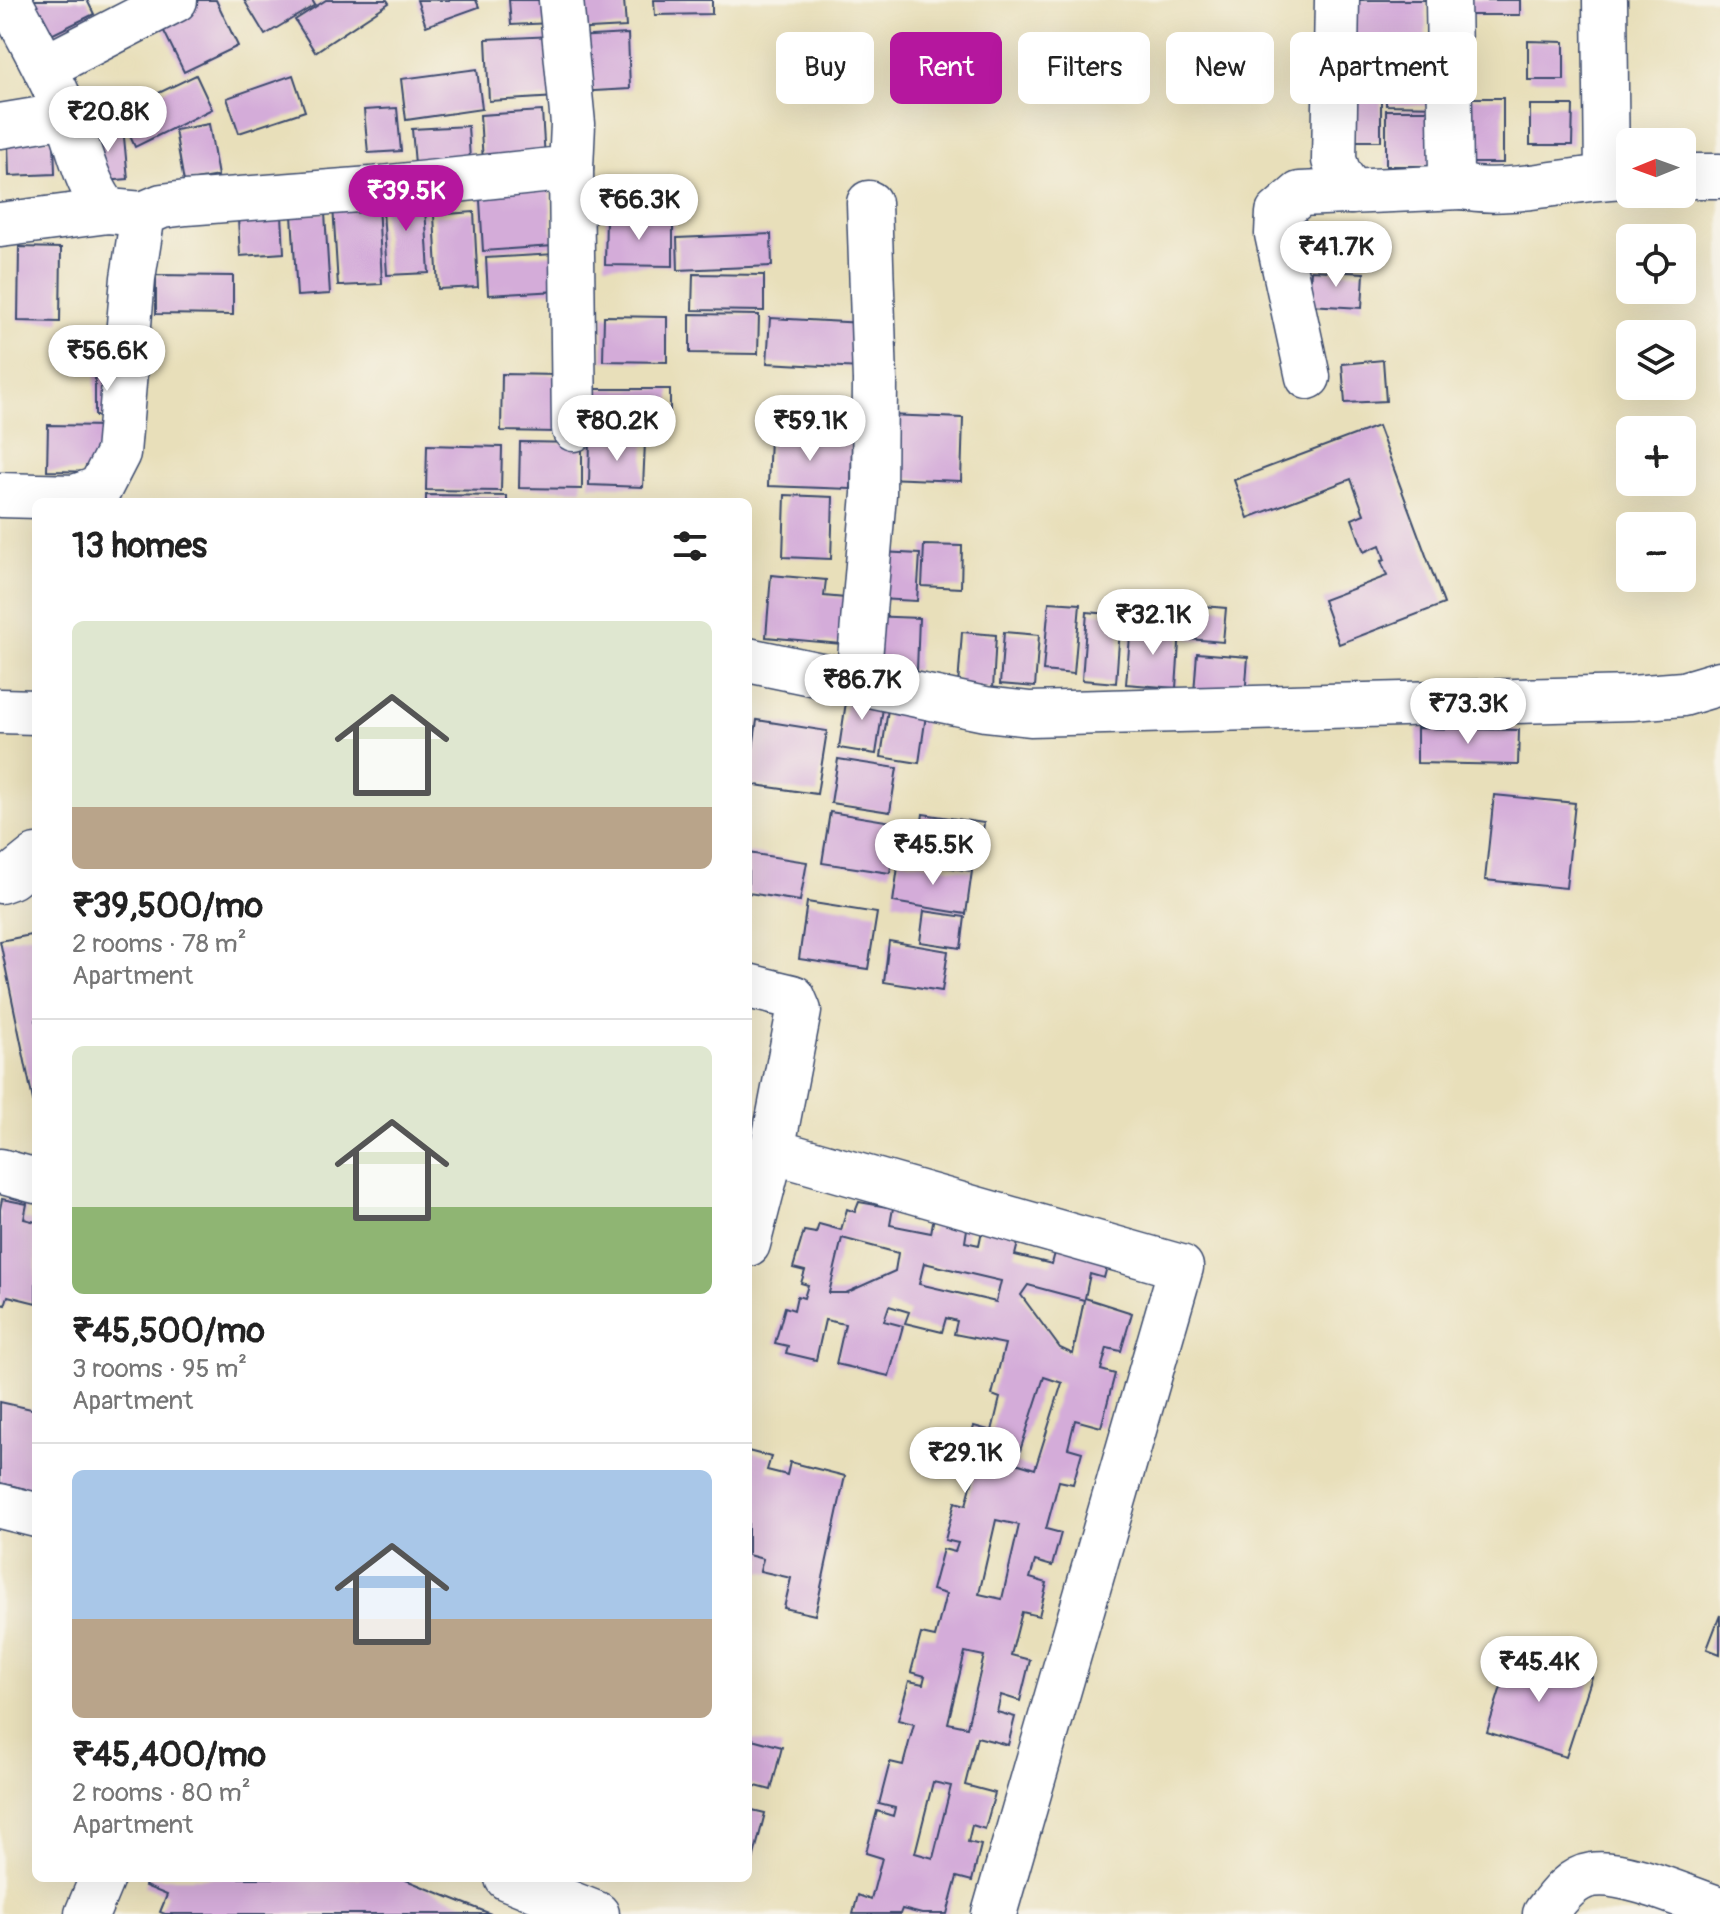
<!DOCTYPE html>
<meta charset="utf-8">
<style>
:root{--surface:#fff;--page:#f2f2f2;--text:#222;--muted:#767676;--line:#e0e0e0;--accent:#b5179e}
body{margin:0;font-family:Pangolin,sans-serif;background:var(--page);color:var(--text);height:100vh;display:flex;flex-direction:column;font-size:30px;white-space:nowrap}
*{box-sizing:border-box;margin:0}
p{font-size:26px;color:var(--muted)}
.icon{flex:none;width:44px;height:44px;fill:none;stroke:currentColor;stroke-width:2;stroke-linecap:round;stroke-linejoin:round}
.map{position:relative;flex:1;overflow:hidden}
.drawer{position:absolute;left:32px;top:498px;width:720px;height:1384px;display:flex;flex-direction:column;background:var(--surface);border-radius:12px;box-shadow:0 8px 32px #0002}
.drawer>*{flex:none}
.hud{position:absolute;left:776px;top:32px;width:760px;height:72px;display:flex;gap:16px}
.needle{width:52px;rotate:269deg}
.controls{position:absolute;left:1616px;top:128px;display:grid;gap:16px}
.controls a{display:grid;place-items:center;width:80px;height:80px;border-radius:12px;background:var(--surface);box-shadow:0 8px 32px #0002;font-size:40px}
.price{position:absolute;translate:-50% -68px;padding:0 18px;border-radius:28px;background:#fff;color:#222;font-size:26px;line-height:52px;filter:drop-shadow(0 2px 4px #0008)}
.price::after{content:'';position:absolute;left:50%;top:48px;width:24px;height:18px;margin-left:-12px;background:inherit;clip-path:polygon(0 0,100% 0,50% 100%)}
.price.on{background:var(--accent);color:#fff}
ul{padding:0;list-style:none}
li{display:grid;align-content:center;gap:16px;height:424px;padding:0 40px}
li+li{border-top:2px solid var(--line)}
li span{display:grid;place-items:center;height:248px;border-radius:12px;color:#555}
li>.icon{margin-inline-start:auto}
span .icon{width:144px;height:144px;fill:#fffc;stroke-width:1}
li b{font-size:34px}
h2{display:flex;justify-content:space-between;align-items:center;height:96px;padding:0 40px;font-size:34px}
.pill{padding:0 28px;border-radius:12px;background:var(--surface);box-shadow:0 8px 32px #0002;font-size:28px;line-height:72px}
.pill.on{background:var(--accent);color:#fff}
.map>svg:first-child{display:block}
.building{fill:#d4acd9;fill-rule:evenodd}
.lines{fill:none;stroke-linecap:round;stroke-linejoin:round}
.minor-casing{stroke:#3a496c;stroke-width:47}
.minor{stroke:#fff;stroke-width:44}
</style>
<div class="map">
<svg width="1720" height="1914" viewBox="0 0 1720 1914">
<rect width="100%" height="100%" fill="#f7f3e8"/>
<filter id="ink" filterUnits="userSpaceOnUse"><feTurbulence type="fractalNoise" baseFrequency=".0125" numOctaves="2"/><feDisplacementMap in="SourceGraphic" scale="16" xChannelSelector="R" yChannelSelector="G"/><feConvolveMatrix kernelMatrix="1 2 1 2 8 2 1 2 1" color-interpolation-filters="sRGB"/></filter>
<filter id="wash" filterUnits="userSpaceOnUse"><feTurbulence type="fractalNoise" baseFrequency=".006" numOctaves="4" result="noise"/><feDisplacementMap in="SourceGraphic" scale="32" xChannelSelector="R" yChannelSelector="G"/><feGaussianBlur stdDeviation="1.8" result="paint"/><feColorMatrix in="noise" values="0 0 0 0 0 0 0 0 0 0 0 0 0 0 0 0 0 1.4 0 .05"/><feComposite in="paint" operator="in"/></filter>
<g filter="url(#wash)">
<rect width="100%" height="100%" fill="#e8dfba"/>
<g id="blocks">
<!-- building -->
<g class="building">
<path d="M18 0H87L94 14 39 41Z"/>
<path d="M185 0H216L238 46 184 72 156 15Z"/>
<path d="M244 0H312L315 5 265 35Z"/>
<path d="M326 0H387L389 3 315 52 295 20Z"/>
<path d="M417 0H476L479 7 426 26Z"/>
<path d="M509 0H550L551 23 511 25Z"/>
<path d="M570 0H624L626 27 571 30Z"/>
<path d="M654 0H712V14L655 15Z"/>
<path d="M1349 0H1426V42H1350Z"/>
<rect x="1456" y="0" width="64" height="15"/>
<path d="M628 34 630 89 576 92 574 37Z"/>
<path d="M554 36 557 97 489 101 486 39Z"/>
<path d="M1528 41 1564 42V80H1528Z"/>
<path d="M1386 47H1443V106L1386 105Z"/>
<rect x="1355" y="57" width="26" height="84"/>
<path d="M477 69 482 109 406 120 401 79Z"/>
<path d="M196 75 212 109 135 147 119 112Z"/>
<path d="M293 75 305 111 239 133 227 98Z"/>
<rect x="1459" y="98" width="44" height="65"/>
<path d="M1530 105H1573L1572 145H1530Z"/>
<path d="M397 108 401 151 368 153 364 110Z"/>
<path d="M1386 110H1447L1448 166H1386Z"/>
<path d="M542 111 545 159 483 162 480 115Z"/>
<path d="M209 124 218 176 184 182 175 130Z"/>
<path d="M468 126 470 160 415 164 412 129Z"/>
<path d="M123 127 128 179 92 182 87 130Z"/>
<path d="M54 139 55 174 9 176 8 141Z"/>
<path d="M549 179 553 246 483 251 479 183Z"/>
<path d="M424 191 429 273 387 275 382 194Z"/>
<path d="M378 202 382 284 338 286 333 205Z"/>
<path d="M474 212 478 287 438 289 434 215Z"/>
<path d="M325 213 330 294 297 296 292 215Z"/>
<path d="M282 215 284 253 240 256 238 218Z"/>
<path d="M606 217 673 218V266L605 265Z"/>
<path d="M771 234 772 266 678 270 677 238Z"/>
<path d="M19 247 61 248 60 322 18 321Z"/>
<path d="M555 254 558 291 488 295 486 258Z"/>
<path d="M1311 270 1364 273 1362 308 1309 305Z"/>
<path d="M693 274 764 275V311L692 310Z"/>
<path d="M156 275 233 276V315L156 314Z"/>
<path d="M690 314 759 315 758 354 690 353Z"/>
<path d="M604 316 667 317V362L603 361Z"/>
<path d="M770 318 863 323 861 368 767 363Z"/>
<path d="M1383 360 1386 401 1345 403 1342 364Z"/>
<path d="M95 371H119L118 416H95Z"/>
<path d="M502 374 558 375 557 432 501 431Z"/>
<path d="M583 389H670V430H582Z"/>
<path d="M887 415 963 418 961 481 885 478Z"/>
<path d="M48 425 105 426V472L47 471Z"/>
<path d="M1378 426 1444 604 1339 644 1323 600 1387 576 1381 561 1385 560 1380 545 1364 552 1352 519 1364 514 1351 479 1248 518 1234 480Z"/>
<path d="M770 437 852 440 851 489 768 486Z"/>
<path d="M590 440 645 442 643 487 589 485Z"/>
<path d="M520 442 582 443V489L519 488Z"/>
<path d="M427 445 502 447 501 491 426 490Z"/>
<path d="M426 495 507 496V502H426Z"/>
<path d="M785 495 833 497 831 559 783 557Z"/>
<path d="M924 545 962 546 961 588 922 586Z"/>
<path d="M880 552 920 554 917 601 878 599Z"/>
<path d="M771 575 826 580 824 596 845 598 841 644 766 637Z"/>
<path d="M1049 602 1080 604 1074 674 1043 671Z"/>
<path d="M1192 605 1226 608 1223 642 1189 639Z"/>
<path d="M1087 612 1121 615 1116 683 1082 680Z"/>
<path d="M868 616 919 618 917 670 866 669Z"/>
<path d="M1131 625 1180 629 1176 688 1126 684Z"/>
<path d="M962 632 996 635 993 689 958 686Z"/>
<path d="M1004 632 1039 635 1035 687 1000 684Z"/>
<path d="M1197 653 1248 657 1245 697 1194 693Z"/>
<path d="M848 689 885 695 876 754 839 748Z"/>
<path d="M888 709 926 715 919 763 881 757Z"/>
<path d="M757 720 827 731 817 794 748 784Z"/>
<path d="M1417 728 1519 730 1518 765 1417 763Z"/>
<path d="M838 759 897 768 890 812 831 803Z"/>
<path d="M1494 795 1575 803 1566 888 1485 880Z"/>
<path d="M830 812 898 823 890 873 822 863Z"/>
<path d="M923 814 984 823 978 865 917 856Z"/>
<path d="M748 853 807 862 800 901 748 893Z"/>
<path d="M899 860 972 871 966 914 893 902Z"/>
<path d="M807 902 877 913 868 969 799 959Z"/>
<path d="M924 911 965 917 961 948 920 942Z"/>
<path d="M36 934V1110H35L0 941Z"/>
<path d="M889 941 948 951 942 991 884 982Z"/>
<path d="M2 1199 27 1204 24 1219 36 1222V1303L8 1296 5 1305 0 1304V1209Z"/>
<path d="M859 1202 893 1208 890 1225 931 1233 934 1216 968 1223 965 1242 979 1245 983 1226 1020 1235 1015 1255 1052 1264 1057 1245 1109 1259 1104 1278 1090 1274 1085 1298 1132 1313 1121 1351 1107 1348 1101 1370 1115 1374 1101 1427 1075 1420 1068 1448 1082 1452 1073 1484 1059 1481 1046 1529 1061 1533 1052 1566 1035 1561 1030 1578 1047 1583 1039 1616 1022 1612 1011 1655 1030 1660 1020 1701 1001 1695 997 1712 1015 1717 1008 1745 977 1737 965 1785 995 1793 985 1829 972 1825 968 1842 981 1845 972 1881 957 1877 947 1914H922L902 1909 900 1914H853L858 1895 871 1900 882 1858 866 1853 877 1811 893 1816 895 1808 879 1804 890 1762 903 1765 914 1724 898 1720 909 1681 923 1684 925 1676 911 1672 921 1634 935 1637 946 1594 932 1590 943 1549 955 1552 958 1543 945 1540 955 1502 966 1505 977 1464 965 1461 974 1426 992 1431 1000 1398 992 1395 1005 1344 954 1334 957 1321 946 1318 942 1332 905 1323 909 1312 889 1306 884 1321 903 1326 889 1376 836 1364 845 1324 825 1320 816 1360 786 1353 788 1346 775 1343 785 1307 794 1310 797 1296 804 1298 808 1285 801 1283 805 1271 793 1268 804 1231 816 1233 819 1224 841 1230 847 1209 855 1212ZM842 1238 898 1253 895 1271 846 1293H829ZM924 1263 1001 1281 996 1302 919 1284ZM1028 1285 1084 1300 1073 1354 1060 1348 1021 1295ZM1044 1377 1062 1383 1035 1469 1016 1463ZM996 1520 1019 1525 1002 1599 979 1594ZM965 1652 984 1656 967 1727 948 1723ZM933 1782 951 1786 933 1858 915 1853Z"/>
<path d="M0 1402 36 1410V1504L23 1502 26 1489 0 1483Z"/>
<path d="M748 1451 771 1457 767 1470 787 1475 790 1462 845 1476 815 1615 784 1608 791 1578 760 1571 763 1559 748 1555Z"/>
<path d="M1720 1615V1654L1707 1649Z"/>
<path d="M1512 1651 1592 1677 1566 1757 1487 1732Z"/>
<path d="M748 1738 782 1747 771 1790 748 1784Z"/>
<path d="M748 1809 765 1813 753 1860 748 1858Z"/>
<path d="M148 1878H401L491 1914H165L160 1912 167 1895 145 1886Z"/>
</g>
</g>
</g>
<g filter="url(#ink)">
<use href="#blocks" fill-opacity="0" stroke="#3a496c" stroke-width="2"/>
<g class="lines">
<!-- minor casing -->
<g class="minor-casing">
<g id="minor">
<path d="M9 0C29 38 51 76 67 116 80 148 85 184 108 211L143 214"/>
<path d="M1337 0 1334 160 1339 174 1352 192"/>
<path d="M1448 0 1451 173 1461 187C1514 197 1575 176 1630 176"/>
<path d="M1605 0 1607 176"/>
<path d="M45 67 175 0"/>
<path d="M0 126 67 115"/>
<path d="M571 168 574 429"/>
<path d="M1682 176H1720"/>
<path d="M0 225 108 211"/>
<path d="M1308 377 1277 234 1278 213 1300 194 1461 187"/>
<path d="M0 495 75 497 100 488 118 453 133 278 143 214 162 206 186 203 371 189 571 168 573 124 561 0"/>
<path d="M748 660 985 709 1030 714 1632 698 1683 694 1720 683"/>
<path d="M858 682 874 494 875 381 869 203"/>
<path d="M0 711 36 712"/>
<path d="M0 881 11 877 36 857"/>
<path d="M748 986 793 997 799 1011 772 1151"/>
<path d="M0 1171 36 1181"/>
<path d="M748 1244 772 1151 1181 1267 994 1914"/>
<path d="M0 1506 36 1515"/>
<path d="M507 1878 597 1914"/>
<path d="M87 1914 102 1878"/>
<path d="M1545 1914C1557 1898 1571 1878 1592 1875 1623 1869 1689 1899 1720 1909"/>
</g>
</g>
<!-- minor -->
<use href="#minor" class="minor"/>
</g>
</g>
</svg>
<div class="controls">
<a><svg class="needle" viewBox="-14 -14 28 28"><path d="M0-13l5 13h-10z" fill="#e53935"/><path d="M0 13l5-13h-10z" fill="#767676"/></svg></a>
<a><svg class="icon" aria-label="locate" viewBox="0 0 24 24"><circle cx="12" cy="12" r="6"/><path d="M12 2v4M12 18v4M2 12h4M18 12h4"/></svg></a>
<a><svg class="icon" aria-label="layers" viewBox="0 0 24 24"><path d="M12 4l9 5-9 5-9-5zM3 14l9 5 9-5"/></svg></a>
<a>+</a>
<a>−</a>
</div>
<b class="price" style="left:108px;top:154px">₹20.8K</b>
<b class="price on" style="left:406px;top:233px">₹39.5K</b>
<b class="price" style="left:639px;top:242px">₹66.3K</b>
<b class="price" style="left:1336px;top:289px">₹41.7K</b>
<b class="price" style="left:107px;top:393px">₹56.6K</b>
<b class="price" style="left:617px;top:463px">₹80.2K</b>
<b class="price" style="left:810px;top:463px">₹59.1K</b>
<b class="price" style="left:1153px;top:657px">₹32.1K</b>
<b class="price" style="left:862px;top:722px">₹86.7K</b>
<b class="price" style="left:1468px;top:746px">₹73.3K</b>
<b class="price" style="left:933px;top:887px">₹45.5K</b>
<b class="price" style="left:965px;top:1495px">₹29.1K</b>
<b class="price" style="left:1539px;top:1704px">₹45.4K</b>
<div class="hud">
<a class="pill">Buy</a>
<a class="pill on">Rent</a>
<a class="pill">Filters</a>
<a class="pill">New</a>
<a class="pill">Apartment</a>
</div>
<section class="drawer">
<h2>13 homes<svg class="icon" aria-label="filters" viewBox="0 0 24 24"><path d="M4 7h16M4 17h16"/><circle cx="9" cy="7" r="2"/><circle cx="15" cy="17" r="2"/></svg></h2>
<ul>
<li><span style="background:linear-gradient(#dfe7d0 75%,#b9a48a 0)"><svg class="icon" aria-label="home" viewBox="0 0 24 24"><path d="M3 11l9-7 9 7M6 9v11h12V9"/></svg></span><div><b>₹39,500/mo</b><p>2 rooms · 78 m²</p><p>Apartment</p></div></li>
<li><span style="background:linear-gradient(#dfe7d0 65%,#8fb573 0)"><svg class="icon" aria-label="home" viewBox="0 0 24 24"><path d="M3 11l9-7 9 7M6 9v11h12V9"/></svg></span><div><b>₹45,500/mo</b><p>3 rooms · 95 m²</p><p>Apartment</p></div></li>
<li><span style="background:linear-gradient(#a9c7e8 60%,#b9a48a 0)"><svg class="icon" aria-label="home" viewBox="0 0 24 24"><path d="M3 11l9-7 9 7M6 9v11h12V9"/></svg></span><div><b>₹45,400/mo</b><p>2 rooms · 80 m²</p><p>Apartment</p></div></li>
</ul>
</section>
</div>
